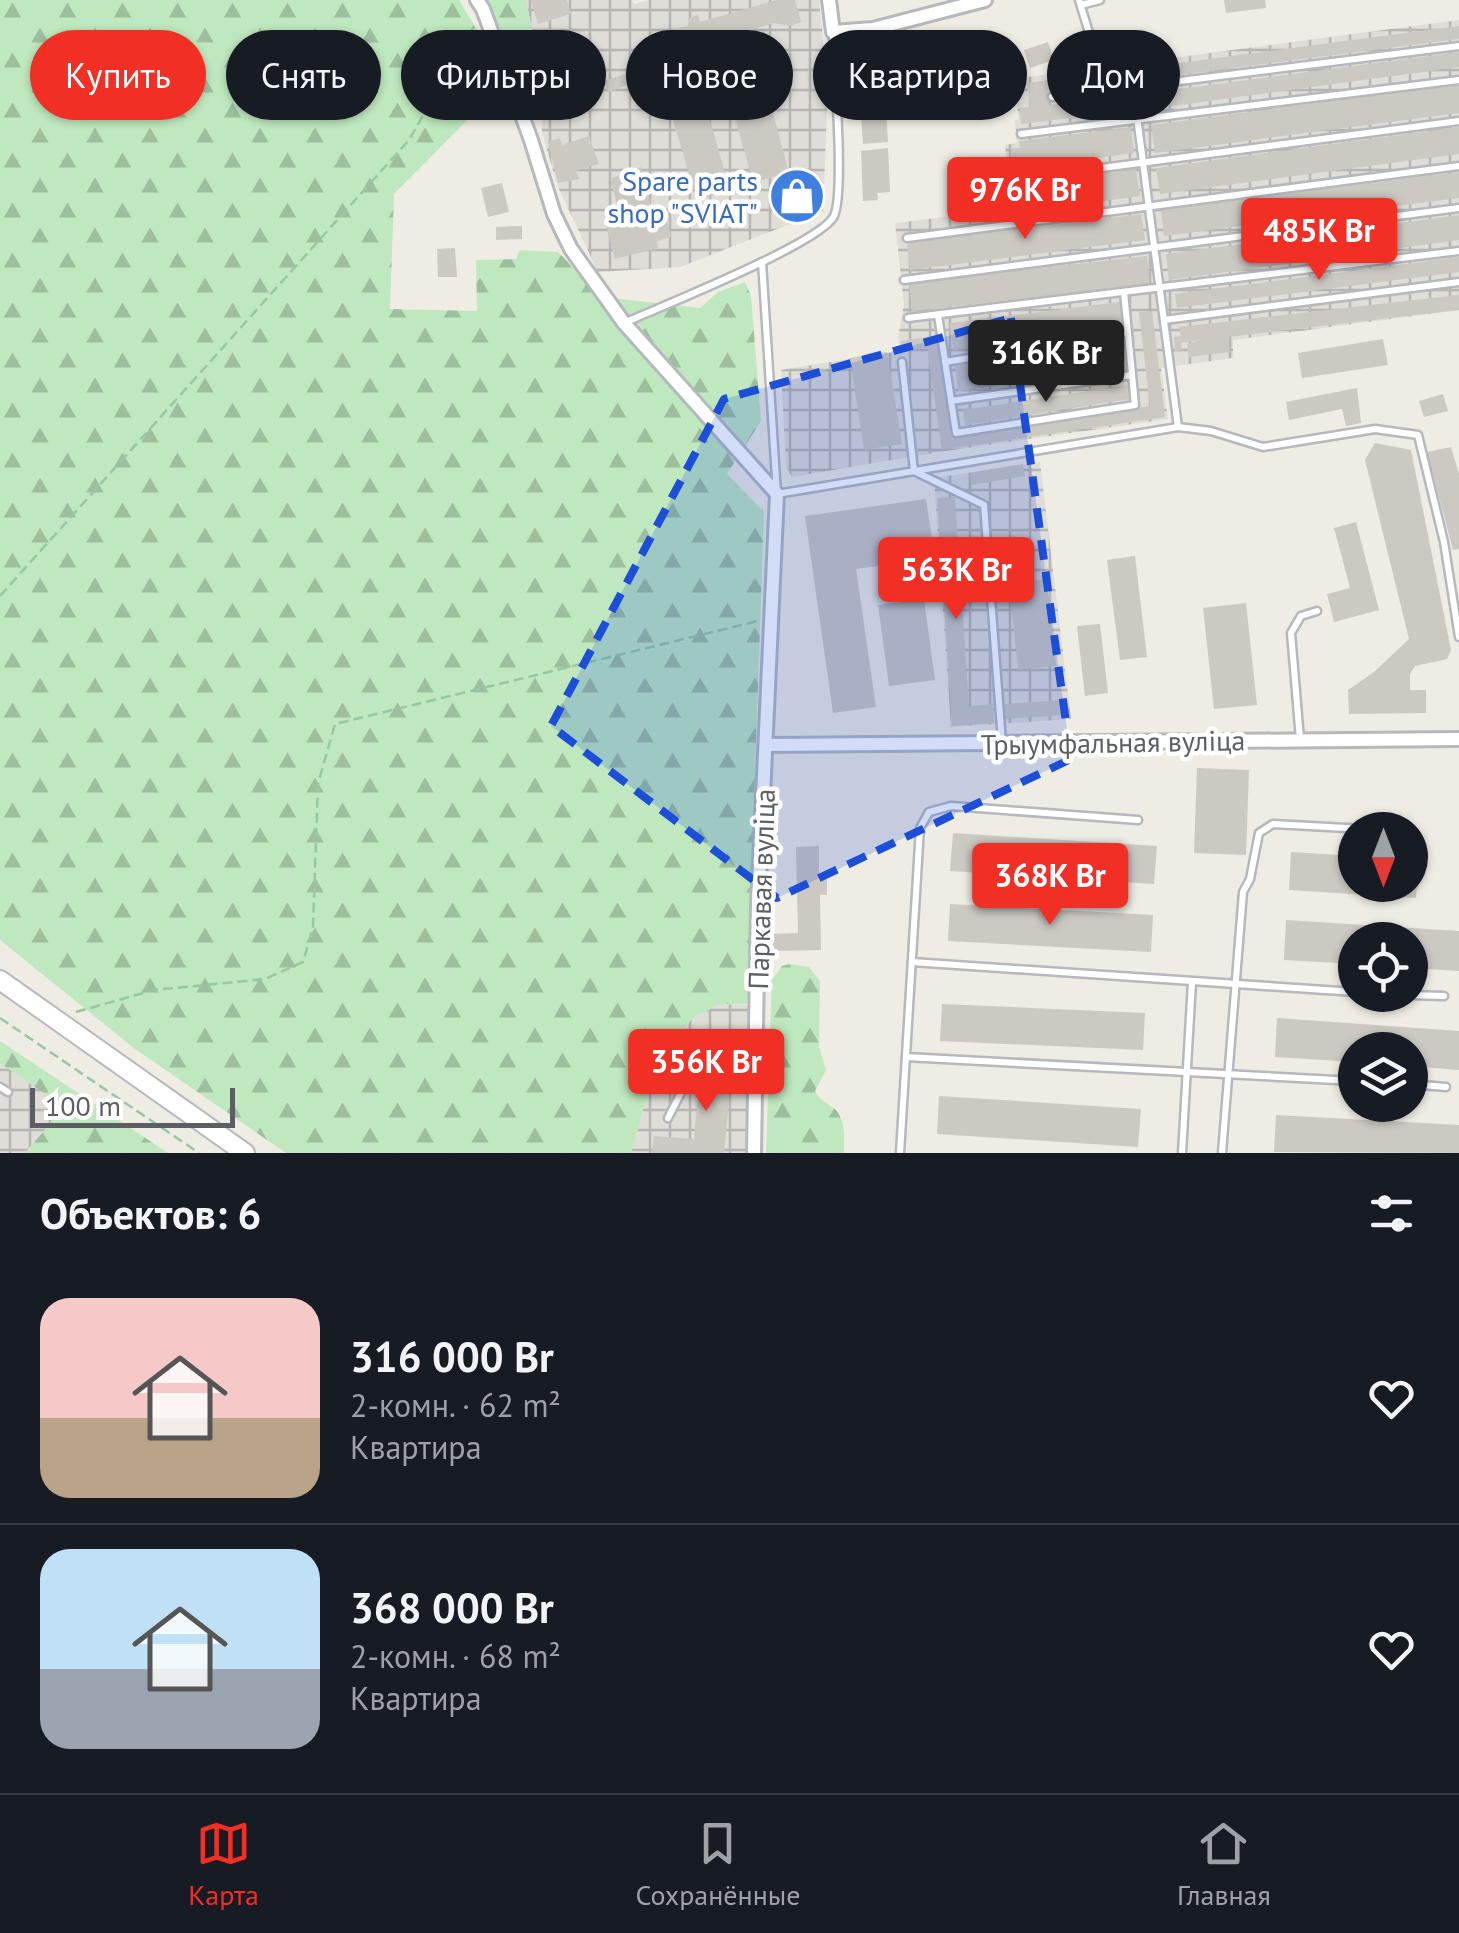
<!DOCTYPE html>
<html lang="ru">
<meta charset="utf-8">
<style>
:root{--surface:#171b24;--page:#242831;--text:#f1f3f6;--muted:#9ea1a6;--line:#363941;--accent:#f22f25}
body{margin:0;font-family:"PT Sans",sans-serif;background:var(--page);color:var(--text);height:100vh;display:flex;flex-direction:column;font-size:38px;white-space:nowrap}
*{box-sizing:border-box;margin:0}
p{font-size:32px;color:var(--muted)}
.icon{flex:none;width:55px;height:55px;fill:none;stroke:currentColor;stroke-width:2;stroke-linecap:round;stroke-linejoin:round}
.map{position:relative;height:1153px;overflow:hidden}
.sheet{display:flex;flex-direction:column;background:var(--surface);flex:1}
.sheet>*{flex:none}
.hud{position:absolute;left:30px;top:30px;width:1400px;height:90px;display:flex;gap:20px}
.needle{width:65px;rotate:180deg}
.controls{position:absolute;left:1338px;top:812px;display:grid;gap:20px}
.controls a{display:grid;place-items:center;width:90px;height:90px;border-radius:50%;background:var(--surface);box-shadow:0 2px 8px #0004;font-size:50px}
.scale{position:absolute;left:30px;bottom:25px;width:205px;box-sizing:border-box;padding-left:10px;border:5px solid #5b5f64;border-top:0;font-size:28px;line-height:35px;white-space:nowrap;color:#5b5f64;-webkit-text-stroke:8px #fff;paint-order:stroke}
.price{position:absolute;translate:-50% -85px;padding:0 22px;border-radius:10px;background:var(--accent);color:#fff;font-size:32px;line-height:65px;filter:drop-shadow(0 2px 5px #0008)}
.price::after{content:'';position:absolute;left:50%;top:60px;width:30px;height:22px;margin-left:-15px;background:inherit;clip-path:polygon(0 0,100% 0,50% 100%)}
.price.current{background:#222;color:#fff}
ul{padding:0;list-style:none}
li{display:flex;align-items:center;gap:30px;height:250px;padding:0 40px}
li+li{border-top:2px solid var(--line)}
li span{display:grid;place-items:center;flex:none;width:280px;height:200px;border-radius:30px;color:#555}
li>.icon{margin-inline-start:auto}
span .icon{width:120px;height:120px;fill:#fffc;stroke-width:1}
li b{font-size:42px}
h2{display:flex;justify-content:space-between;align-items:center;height:120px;padding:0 40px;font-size:42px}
.chip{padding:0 35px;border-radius:45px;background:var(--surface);box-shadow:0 2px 8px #0004;font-size:35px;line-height:90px}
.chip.current{background:var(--accent);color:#fff}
.dock{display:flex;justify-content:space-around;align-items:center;height:140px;border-top:2px solid var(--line);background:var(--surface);font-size:28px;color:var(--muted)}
.dock a{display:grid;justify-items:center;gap:5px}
.dock .current{color:var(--accent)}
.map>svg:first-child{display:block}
.industrial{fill:url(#industrial-grid)}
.forest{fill:url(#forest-firs)}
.building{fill:#ccc8c2}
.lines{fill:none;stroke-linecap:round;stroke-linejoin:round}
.service-casing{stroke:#b5b9be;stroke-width:11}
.minor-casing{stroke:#b5b9be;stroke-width:18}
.secondary-casing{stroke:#b6bac0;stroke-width:22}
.path{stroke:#96c9a3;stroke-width:2.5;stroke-dasharray:10 5;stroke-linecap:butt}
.service{stroke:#fff;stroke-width:6}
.minor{stroke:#fff;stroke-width:12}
.secondary{stroke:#fff;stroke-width:18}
.marked{fill:#1d4ed8;fill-opacity:0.2;stroke:#1d4ed8;stroke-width:8;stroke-dasharray:20 12;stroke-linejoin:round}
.labels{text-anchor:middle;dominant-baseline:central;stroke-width:9;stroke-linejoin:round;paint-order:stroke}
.shop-label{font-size:28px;fill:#366cbe;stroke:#fff;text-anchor:end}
.street-label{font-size:28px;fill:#5b5f64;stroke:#fff}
</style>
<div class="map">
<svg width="1459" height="1153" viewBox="0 0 1459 1153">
<defs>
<pattern id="industrial-grid" width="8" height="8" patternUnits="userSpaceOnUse" patternTransform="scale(2.5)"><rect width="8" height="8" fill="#dfddd7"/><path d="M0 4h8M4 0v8" fill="none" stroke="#b8b6b2"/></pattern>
<pattern id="forest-firs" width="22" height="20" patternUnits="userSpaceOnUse" patternTransform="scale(2.5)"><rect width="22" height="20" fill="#bfe8be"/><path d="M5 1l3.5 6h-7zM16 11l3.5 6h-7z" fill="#9ebf9e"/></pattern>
</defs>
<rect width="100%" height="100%" fill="#efece3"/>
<!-- industrial -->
<g class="industrial">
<path d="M526 0H632L634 4 649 0H819L828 87 823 211 680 267 598 272 557 185 542 132 540 71Z"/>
<path d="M1459 20V310L1233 340V358L1161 368 1168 419 939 452 792 477 786 466 781 370 885 353H901L898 338 904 304 895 223 985 212 983 199 989 186 995 184 993 168 1007 166 1005 145 1017 143 1015 120 1019 119 1013 79Z"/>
<path d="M1040 462 1071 719 951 727 934 478Z"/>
<path d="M720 1004 751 1005 745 1153H631L653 1074 692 1018Z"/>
<path d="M0 1063 65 1107 25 1153H0Z"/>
</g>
<!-- forest -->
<g class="forest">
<path d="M0 0H459L482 38 498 89 394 194 390 309 477 311 476 260 516 259 520 250 558 252 603 297 700 308 718 292 745 282 751 296 761 421 727 474 764 512 747 1004H720L692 1018 653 1074 631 1153H286L135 1049 0 940Z"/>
<path d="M477 0H526L540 71 511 85Z"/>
<path d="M790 964 809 967 820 981 819 1047 826 1070 815 1091C820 1101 826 1102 835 1109 846 1120 844 1138 844 1153H766L772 980 782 966Z"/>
<path d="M0 1041 168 1153H25L64 1107 0 1063Z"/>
</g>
<!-- building -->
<g class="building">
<path d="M531 0H567L571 14 538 24Z"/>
<path d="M777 0H795L801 22 790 26 774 23 753 29 758 47 669 72 658 34 690 25 688 18 698 15 700 22Z"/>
<path d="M1224 0H1265L1266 8 1226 13Z"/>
<path d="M1459 26V39L1048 92 1049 105 1126 96 1128 111 1021 124 1019 108 1030 107 1027 83Z"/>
<path d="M1048 42 1054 60 1030 68 1024 50Z"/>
<path d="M887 51 890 70 870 74 865 56Z"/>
<path d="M1459 52V67L1150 109 1148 93Z"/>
<path d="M653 65 656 75 608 92 604 81Z"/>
<path d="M1459 84V113L1155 153 1151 125Z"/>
<path d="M766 87 789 173 753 182 729 97Z"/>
<path d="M705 103 730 190 697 200 671 113Z"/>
<path d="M886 111 888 142 863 144 861 114Z"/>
<path d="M1131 127 1134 153 1014 169 1011 149 1020 148 1019 141Z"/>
<path d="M1459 127V154L1160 194 1156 168Z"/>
<path d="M589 136 599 164 576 171 579 179 558 183 548 142 560 138 562 145Z"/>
<path d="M888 148 890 192 877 193 878 200 863 201 861 151Z"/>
<path d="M641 167 653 213 664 210 671 237 657 241 658 248 615 259 605 223 621 219 610 179Z"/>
<path d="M1136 169 1140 196 990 217 988 199 1000 197 999 188Z"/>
<path d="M1459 172V198L1164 236 1161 210Z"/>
<path d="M808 176 818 206 786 217 776 187Z"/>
<path d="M502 183 509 212 488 217 481 188Z"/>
<path d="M1141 214 1145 240 910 270 907 243Z"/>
<path d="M1459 215V240L1169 280 1166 254Z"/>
<path d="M522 226V239L496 240V227Z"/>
<path d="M455 248 457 277H438L437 249Z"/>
<path d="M1147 256 1150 284 912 311 909 283Z"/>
<path d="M1459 257V272L1177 308 1175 294Z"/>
<path d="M1459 295V310L1228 337 1230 352 1189 357 1187 344 1200 340 1181 343 1182 350 1175 351 1174 337 1181 336 1179 327Z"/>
<path d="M1120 302 1123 329 953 350 950 323Z"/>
<path d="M1152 311 1165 417 942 450 927 348 902 352 901 341 939 335 954 435 1150 406 1139 312Z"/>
<path d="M1383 339 1388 365 1302 378 1298 353Z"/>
<path d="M1123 343 1126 368 958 391 955 366Z"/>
<path d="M887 352 902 444 864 450 850 358Z"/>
<path d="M1128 385 1130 399 965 425 963 410Z"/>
<path d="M1357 388 1361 423 1346 426 1342 409 1289 420 1286 402Z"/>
<path d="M1443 394 1448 411 1424 417 1419 401Z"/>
<path d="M1375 443 1411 450 1451 650 1447 659 1415 666 1410 674V690H1426V713L1349 714 1348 690 1374 672 1409 639 1365 460Z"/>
<path d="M1451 447 1459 474V549L1453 550 1427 452Z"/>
<path d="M1023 464 1025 476 972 485 970 473Z"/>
<path d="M955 497 969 706 993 704 994 723 952 726 937 498Z"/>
<path d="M926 499 935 558 856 569 876 707 833 713 805 516Z"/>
<path d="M1356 522 1379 610 1334 622 1327 594 1350 588 1334 528Z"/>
<path d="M1135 556 1147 657 1120 660 1107 560Z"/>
<path d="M1047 579 1056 666 1018 670 1009 582Z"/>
<path d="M924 599 935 680 889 686 878 605Z"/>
<path d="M1246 603 1257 705 1214 709 1203 608Z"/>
<path d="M1100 624 1108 693 1085 696 1077 626Z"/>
<path d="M1062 700 1063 715 1005 719 1004 704Z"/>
<path d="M1197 768 1249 770 1246 855 1194 853Z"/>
<path d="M953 833 1157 846 1154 884 950 871Z"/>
<path d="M819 846V876L827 875V895H820L821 950 772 951V934L798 933 796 847Z"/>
<path d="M1291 852 1355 856V885H1410V860H1419L1416 898 1289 890Z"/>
<path d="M950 904 1153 915 1151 952 948 941Z"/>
<path d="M1286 920 1459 931V971L1410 968V940H1355V964L1284 960Z"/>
<path d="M942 1004 1145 1013 1143 1050 940 1041Z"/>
<path d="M1277 1018 1459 1031V1070L1410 1066V1050H1355V1062L1275 1057Z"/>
<path d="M712 1057 733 1059 724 1153H652L654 1136 694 1139 700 1072 710 1073Z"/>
<path d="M939 1096 1141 1109 1138 1147 937 1134Z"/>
<path d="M1276 1115 1459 1125V1153L1274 1152Z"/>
</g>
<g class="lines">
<!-- service casing -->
<g class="service-casing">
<g id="service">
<path d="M1081 5 1100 0"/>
<path d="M1065 62 1094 49 1079 0"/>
<path d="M1133 87 1178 427"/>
<path d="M1052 97 1459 46"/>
<path d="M1021 134 1459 80"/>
<path d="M1003 181 1459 121"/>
<path d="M907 238 1459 166"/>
<path d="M762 262 777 494 1178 427 1211 431 1263 447 1375 429 1418 435 1444 542 1459 637"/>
<path d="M904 280 1459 208"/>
<path d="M938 315 956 433 1135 405 1124 292"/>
<path d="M908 318 1459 251"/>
<path d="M1164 320 1459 282"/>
<path d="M624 323C660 307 821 243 834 216 845 192 834 67 833 33"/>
<path d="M902 362 914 471 984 505 1002 742"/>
<path d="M945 362 1128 332"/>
<path d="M951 401 1132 375"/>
<path d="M1300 739 1291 633 1301 616 1317 611"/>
<path d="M912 962 1355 992"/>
<path d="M1410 995 1444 996"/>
<path d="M906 1057 1355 1081"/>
<path d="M1410 1084 1446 1087"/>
<path d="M0 1087 8 1092"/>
<path d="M668 1118 702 1052 753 1034"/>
<path d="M900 1153 920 828 929 812 951 806 1138 820"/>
<path d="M1182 1153 1192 982"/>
<path d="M1222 1153 1243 892 1250 879 1259 833 1273 824 1384 830"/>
</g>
</g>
<!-- minor casing -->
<g class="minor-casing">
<g id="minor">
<path d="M477 0 483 9 531 140 554 214 571 249 624 323 777 494 758 904 754 1153"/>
<path d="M829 0 833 32 873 29 985 0"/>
<path d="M768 745 1459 739"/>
</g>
</g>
<!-- secondary casing -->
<g class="secondary-casing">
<path id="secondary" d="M0 980 245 1153"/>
</g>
<!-- path -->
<g class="path">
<path d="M0 596 409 140 474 26"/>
<path d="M76 1012 154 990 265 979 303 962 313 927 318 784 335 724 758 621"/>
<path d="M0 1018 199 1153"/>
</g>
<!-- service -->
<use href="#service" class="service"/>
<!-- minor -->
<use href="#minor" class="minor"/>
<!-- secondary -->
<use href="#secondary" class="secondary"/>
</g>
<!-- marked area -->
<path class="marked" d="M1011 318 1071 759 777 898 551 726 724 399Z"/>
<!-- icons -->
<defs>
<g id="shop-disc" transform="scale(2.875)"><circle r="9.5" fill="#3f7fe0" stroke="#fff"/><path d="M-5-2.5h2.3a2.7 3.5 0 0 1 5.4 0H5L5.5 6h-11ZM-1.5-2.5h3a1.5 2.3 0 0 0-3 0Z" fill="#fff"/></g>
</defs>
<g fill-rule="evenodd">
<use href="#shop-disc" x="797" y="196"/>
</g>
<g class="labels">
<!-- shop labels -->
<g class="shop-label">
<text x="758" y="180">Spare parts<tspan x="758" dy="32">shop "SVIAT"</tspan></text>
</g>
<!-- street labels -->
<g class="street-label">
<text transform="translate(1113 742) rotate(-1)">Трыумфальная вуліца</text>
<text transform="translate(761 889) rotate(-88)">Паркавая вуліца</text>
</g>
</g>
</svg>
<div class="controls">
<a><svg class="needle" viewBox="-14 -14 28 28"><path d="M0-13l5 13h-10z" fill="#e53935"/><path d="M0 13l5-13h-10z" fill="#9ea1a6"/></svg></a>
<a><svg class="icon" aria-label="locate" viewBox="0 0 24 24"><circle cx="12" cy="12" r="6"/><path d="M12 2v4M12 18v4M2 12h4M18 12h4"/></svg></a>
<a><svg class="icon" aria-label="layers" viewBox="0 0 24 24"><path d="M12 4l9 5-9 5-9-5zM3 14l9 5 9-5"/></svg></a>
</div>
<div class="scale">100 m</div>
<b class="price" style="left:1025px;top:242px">976K Br</b>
<b class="price" style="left:1319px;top:283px">485K Br</b>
<b class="price current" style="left:1046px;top:405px">316K Br</b>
<b class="price" style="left:956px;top:622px">563K Br</b>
<b class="price" style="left:1050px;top:928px">368K Br</b>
<b class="price" style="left:706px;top:1114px">356K Br</b>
<div class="hud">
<a class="chip current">Купить</a>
<a class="chip">Снять</a>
<a class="chip">Фильтры</a>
<a class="chip">Новое</a>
<a class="chip">Квартира</a>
<a class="chip">Дом</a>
</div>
</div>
<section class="sheet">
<h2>Объектов: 6<svg class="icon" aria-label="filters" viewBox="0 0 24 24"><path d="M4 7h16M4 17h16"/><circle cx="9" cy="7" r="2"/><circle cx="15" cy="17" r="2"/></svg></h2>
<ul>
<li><span style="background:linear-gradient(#f6c9c9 60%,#b9a48a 0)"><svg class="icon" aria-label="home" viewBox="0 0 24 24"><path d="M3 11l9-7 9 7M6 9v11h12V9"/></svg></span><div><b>316 000 Br</b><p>2-комн. · 62 m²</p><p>Квартира</p></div><svg class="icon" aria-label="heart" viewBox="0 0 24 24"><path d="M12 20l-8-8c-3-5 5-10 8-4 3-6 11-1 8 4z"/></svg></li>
<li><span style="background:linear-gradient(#bfe0f5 60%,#9aa5b1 0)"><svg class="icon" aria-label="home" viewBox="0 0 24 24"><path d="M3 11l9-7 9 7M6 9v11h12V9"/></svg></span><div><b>368 000 Br</b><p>2-комн. · 68 m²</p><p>Квартира</p></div><svg class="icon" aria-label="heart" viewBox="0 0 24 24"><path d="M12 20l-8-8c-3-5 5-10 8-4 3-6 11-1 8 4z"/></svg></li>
</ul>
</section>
<nav class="dock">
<a class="current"><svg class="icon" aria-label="map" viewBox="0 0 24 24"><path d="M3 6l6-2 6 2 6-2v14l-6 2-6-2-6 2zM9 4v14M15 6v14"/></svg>Карта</a>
<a><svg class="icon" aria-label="saved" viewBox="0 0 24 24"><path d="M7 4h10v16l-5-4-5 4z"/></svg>Сохранённые</a>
<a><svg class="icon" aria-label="home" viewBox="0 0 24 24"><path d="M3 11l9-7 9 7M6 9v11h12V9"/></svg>Главная</a>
</nav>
